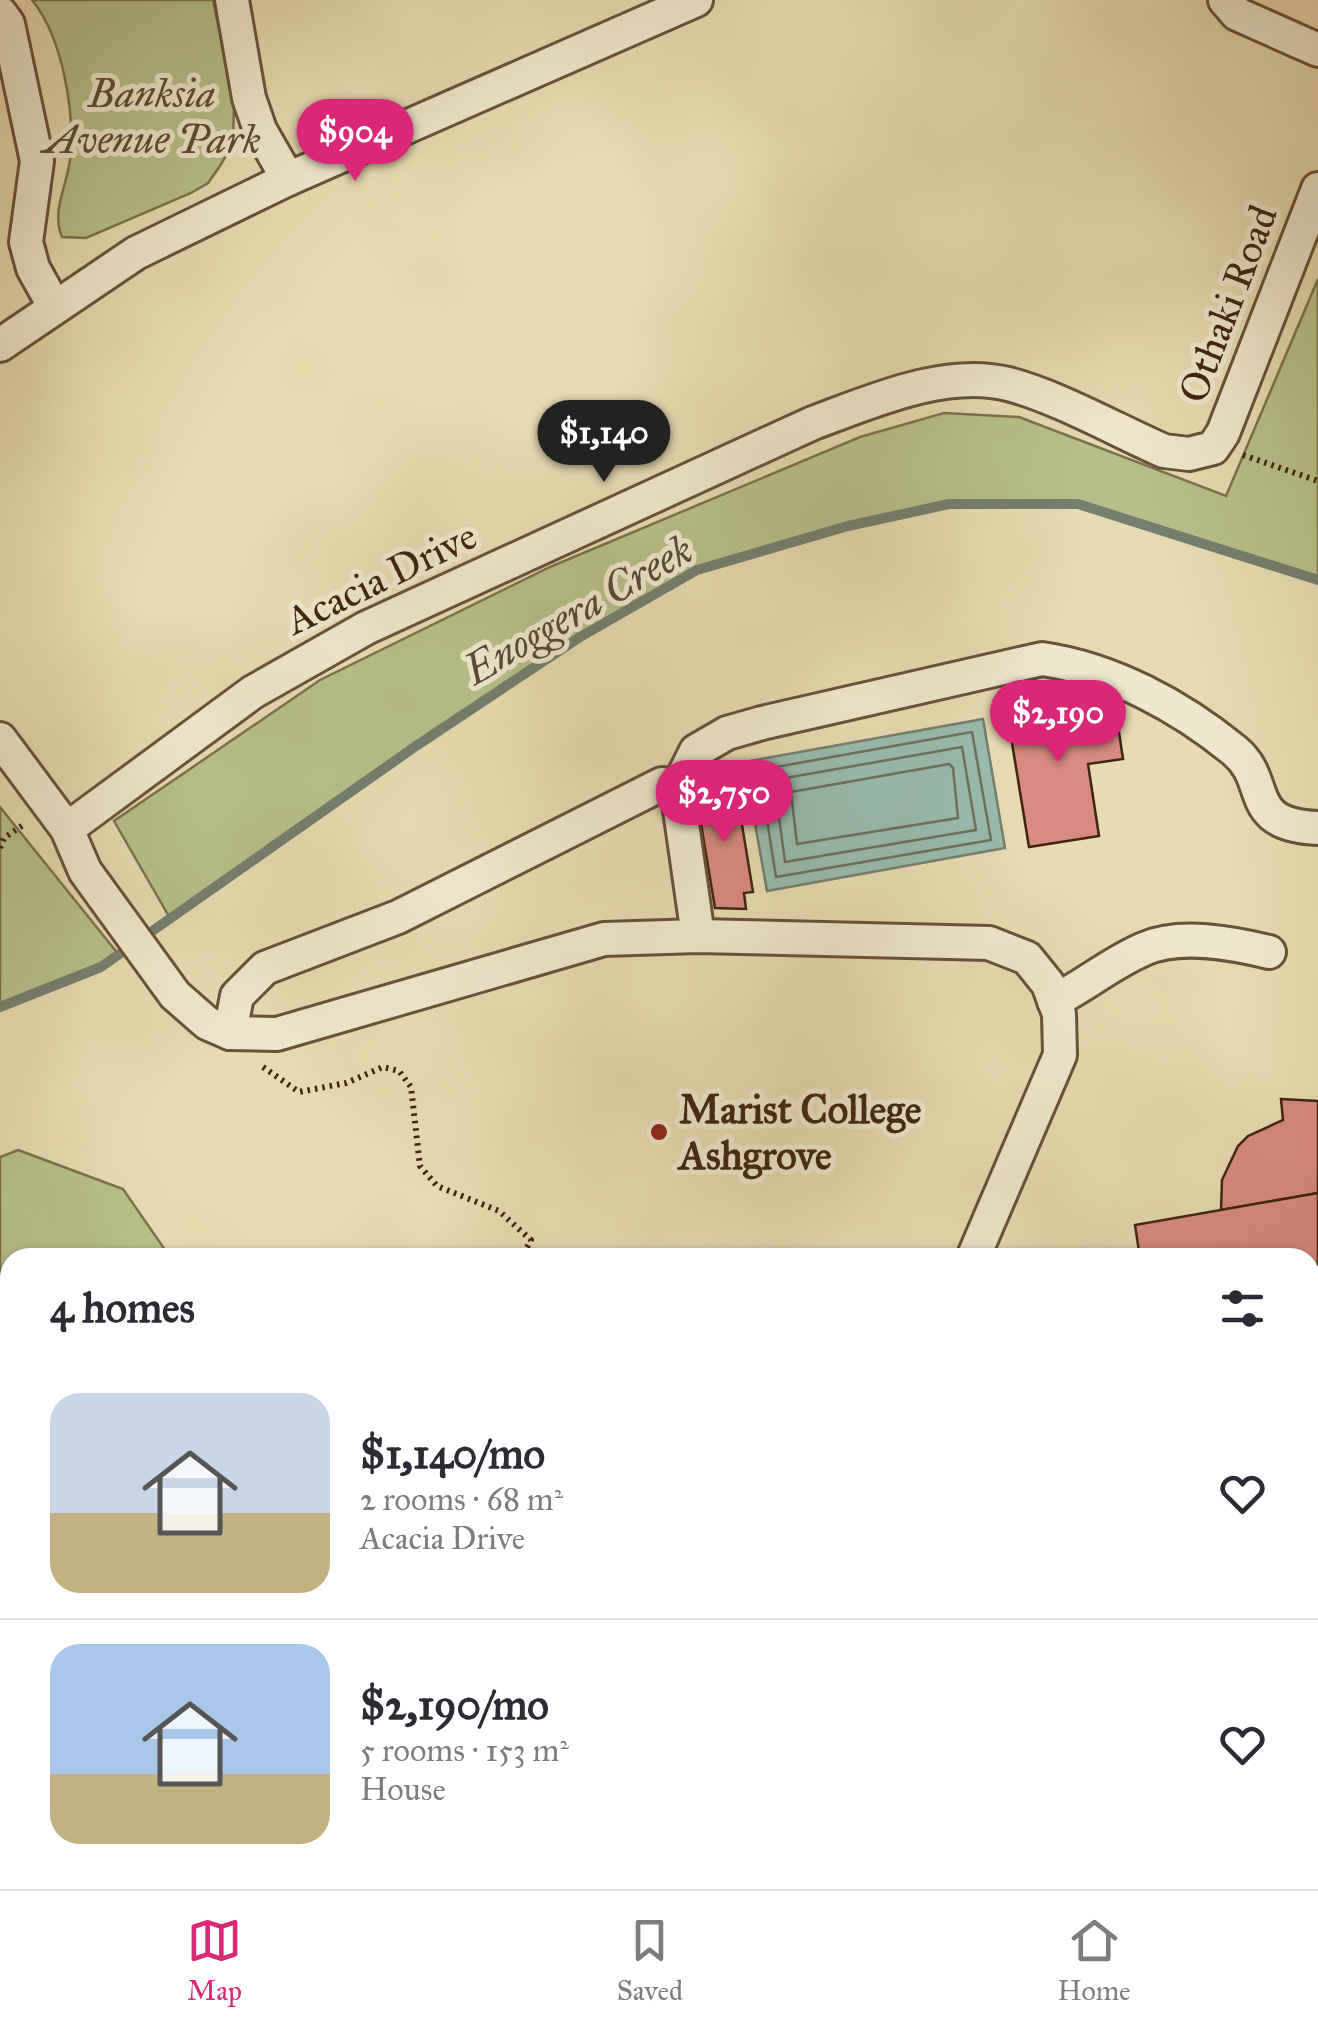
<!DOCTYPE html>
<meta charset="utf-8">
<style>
:root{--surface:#fff;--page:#f2f2f3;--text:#2b2b33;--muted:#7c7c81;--line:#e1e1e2;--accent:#db2777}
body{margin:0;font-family:"IM FELL Great Primer",serif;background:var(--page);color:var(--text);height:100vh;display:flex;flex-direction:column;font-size:38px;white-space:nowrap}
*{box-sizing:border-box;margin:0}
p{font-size:32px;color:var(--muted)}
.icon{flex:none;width:55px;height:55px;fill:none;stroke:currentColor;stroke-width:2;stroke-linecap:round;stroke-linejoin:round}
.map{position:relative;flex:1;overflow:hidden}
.side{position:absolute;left:0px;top:1248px;width:1320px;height:642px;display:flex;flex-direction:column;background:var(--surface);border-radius:30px 30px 0 0;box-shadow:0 2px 8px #0004}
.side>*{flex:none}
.price{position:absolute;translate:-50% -85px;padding:0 22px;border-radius:35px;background:var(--accent);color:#fff;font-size:32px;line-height:65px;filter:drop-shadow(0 2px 5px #0008)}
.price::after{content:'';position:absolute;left:50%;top:60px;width:30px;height:22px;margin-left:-15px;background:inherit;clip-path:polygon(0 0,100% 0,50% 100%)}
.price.active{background:#222;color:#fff}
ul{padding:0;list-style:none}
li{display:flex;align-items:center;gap:30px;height:250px;padding:0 50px}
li+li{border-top:2px solid var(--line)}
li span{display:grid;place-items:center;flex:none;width:280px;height:200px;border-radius:30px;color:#555}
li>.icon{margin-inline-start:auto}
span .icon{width:120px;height:120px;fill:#fffc;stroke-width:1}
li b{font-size:42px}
h2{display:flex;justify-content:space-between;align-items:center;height:120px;padding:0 50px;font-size:42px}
.dock{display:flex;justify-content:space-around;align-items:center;height:140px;border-top:2px solid var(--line);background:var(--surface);font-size:28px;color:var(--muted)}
.dock a{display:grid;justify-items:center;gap:5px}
.dock .active{color:var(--accent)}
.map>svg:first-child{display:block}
.green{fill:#b7c08a;stroke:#7b724c;stroke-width:2.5}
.water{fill:#97bbad;stroke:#747f6d;stroke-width:2.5}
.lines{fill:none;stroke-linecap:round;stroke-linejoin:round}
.shore{stroke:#6b705e;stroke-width:2.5}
.stream{stroke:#747f6d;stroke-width:10}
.building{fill:#d88b80;stroke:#3f250e;stroke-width:2.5}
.minor-casing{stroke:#695237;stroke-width:38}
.path{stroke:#3f250e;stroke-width:6;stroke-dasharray:2.5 5;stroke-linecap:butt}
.minor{stroke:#f0e8cc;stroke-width:32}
.poi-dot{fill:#8f2418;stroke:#f0e8cc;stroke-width:4}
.labels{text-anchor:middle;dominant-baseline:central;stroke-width:10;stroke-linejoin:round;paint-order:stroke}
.park-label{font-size:40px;font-style:italic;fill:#5d4c2d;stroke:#f0e8cc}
.street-label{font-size:40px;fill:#3f250e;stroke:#f0e8cc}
.poi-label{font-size:40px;font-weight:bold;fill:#3f250e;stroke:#f0e8cc;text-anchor:start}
.water-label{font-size:42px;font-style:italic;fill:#554a36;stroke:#f0e8cc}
</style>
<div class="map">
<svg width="1318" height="1889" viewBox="0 0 1318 1889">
<rect width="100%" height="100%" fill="#e8dbb1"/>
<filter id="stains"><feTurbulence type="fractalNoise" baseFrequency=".002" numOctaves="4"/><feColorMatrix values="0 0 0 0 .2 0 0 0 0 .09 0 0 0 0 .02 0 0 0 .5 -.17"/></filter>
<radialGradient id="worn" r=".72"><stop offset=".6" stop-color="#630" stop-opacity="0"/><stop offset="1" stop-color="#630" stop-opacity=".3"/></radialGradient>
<!-- green -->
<g class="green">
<path d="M32 0H213L234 103 233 144 220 166 208 183 191 193 86 238 62 237C51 211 67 186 70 160 75 112 63 38 32 0Z"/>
<path d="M1318 279V580L1078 504H949L848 526 697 570 580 637 416 746 171 920 114 821 320 680 550 567 860 437 944 413 1019 417 1226 496Z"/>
<path d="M0 807 119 955 101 967 0 1007Z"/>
<path d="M18 1150 123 1189 170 1257 10 1258V1816L0 1813V1157Z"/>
<path d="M1318 1718V1805L1310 1771V1720Z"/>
</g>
<!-- water -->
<path class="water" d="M983 719 1005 848 767 891 744 762Z"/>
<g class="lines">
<!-- shore -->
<g class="shore">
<path d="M972 732 991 840 776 877 759 770Z"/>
<path d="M962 747 976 830 785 862 774 780Z"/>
<path d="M949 764 953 768 958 818 797 844 791 792Z"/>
</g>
<!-- stream -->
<path class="stream" d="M0 1007 101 967 416 746 580 637 697 570 848 526 949 504H1078L1318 580"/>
</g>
<!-- building -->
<g class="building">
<path d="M1076 688 1082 725 1117 719 1123 759 1088 764 1099 836 1029 847 1005 700Z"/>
<path d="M724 775 728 801 738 800 753 892 744 893 746 909 715 908 698 806 704 805 700 778Z"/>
<path d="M1281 1099 1318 1101V1193L1221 1210 1222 1180 1238 1146 1248 1136 1283 1120Z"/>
<path d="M1318 1193V1265L1310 1266V1258H1140L1135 1225Z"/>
<path d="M1318 1359V1420L1310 1422V1360Z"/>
<path d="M334 1880H426L415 1889H324Z"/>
<path d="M518 1880H652L641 1889H507Z"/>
<path d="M665 1880H833L840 1889H673Z"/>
<path d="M1088 1880H1256L1258 1889H1090Z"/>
</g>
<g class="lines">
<!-- minor casing -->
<g class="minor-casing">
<g id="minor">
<path d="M232 0 249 98 260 130 288 179"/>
<path d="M1225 0 1237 14 1318 50"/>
<path d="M0 13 8 24 37 161 26 242 33 268 54 306"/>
<path d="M0 345 136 253 288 179 696 0"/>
<path d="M0 739 67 829 85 871 175 995 207 1023 230 1033 277 1034 604 939 698 936 989 943 1027 958 1048 984 1059 1014 1060 1055 973 1258"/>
<path d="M67 829 253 692 366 628 813 423C870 402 946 368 1008 384 1056 396 1118 431 1164 451L1189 454 1213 448 1223 433 1318 189"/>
<path d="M698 936 677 789 696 751 727 733 762 723 1042 659C1112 669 1180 706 1235 751 1272 782 1242 825 1318 828"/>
<path d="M1054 1001C1084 986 1113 962 1144 949 1180 933 1232 943 1269 952"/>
<path d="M230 1033 237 996 265 968 398 917 662 784 677 789"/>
<path d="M261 1889 266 1880"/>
<path d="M482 1889 492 1880"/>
</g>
</g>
<!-- path -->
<g class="path">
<path d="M1243 455 1318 481"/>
<path d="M0 848 4 838 26 823"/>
<path d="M263 1067 299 1092 346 1083 383 1067 399 1071 411 1087 420 1166 437 1186 499 1211 531 1240 521 1258"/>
</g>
<!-- minor -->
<use href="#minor" class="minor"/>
</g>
<!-- markers -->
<circle class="poi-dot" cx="659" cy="1132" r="10"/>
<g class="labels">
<!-- park labels -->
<g class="park-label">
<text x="152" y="93">Banksia<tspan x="152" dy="46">Avenue Park</tspan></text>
</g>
<!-- street labels -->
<g class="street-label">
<text transform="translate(1228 304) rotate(-69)">Othaki Road</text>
<text transform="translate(381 578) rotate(-26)">Acacia Drive</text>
</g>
<!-- poi labels -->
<g class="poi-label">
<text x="679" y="1109">Marist College<tspan x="679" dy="46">Ashgrove</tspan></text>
</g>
<!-- water labels -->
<g class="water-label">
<text transform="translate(578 610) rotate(-30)">Enoggera Creek</text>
</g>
</g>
<rect width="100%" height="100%" filter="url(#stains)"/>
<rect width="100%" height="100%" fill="url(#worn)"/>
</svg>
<b class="price" style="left:355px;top:184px">$904</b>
<b class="price active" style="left:604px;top:485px">$1,140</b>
<b class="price" style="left:1058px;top:765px">$2,190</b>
<b class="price" style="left:724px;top:845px">$2,750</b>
<section class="side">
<h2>4 homes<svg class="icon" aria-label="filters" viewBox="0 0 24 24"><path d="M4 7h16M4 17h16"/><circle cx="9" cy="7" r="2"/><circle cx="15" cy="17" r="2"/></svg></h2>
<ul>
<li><span style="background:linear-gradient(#c9d6e8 60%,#c2b280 0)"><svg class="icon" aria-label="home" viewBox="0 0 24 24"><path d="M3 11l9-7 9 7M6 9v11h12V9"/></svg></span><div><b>$1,140/mo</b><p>2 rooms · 68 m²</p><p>Acacia Drive</p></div><svg class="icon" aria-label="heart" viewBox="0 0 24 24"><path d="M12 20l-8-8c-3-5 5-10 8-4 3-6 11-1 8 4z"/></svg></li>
<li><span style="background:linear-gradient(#a9c7e8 65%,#c2b280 0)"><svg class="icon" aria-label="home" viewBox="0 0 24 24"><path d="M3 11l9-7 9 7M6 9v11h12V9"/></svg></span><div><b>$2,190/mo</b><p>5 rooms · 153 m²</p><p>House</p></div><svg class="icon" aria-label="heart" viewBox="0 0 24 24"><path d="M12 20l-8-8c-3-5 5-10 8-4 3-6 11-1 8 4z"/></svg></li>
</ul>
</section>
</div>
<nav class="dock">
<a class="active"><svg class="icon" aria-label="map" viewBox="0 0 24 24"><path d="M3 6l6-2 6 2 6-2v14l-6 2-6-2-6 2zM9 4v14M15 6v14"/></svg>Map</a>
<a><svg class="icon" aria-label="saved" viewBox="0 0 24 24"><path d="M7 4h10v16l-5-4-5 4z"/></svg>Saved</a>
<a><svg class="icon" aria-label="home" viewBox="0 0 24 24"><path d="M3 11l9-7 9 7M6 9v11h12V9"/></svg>Home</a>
</nav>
